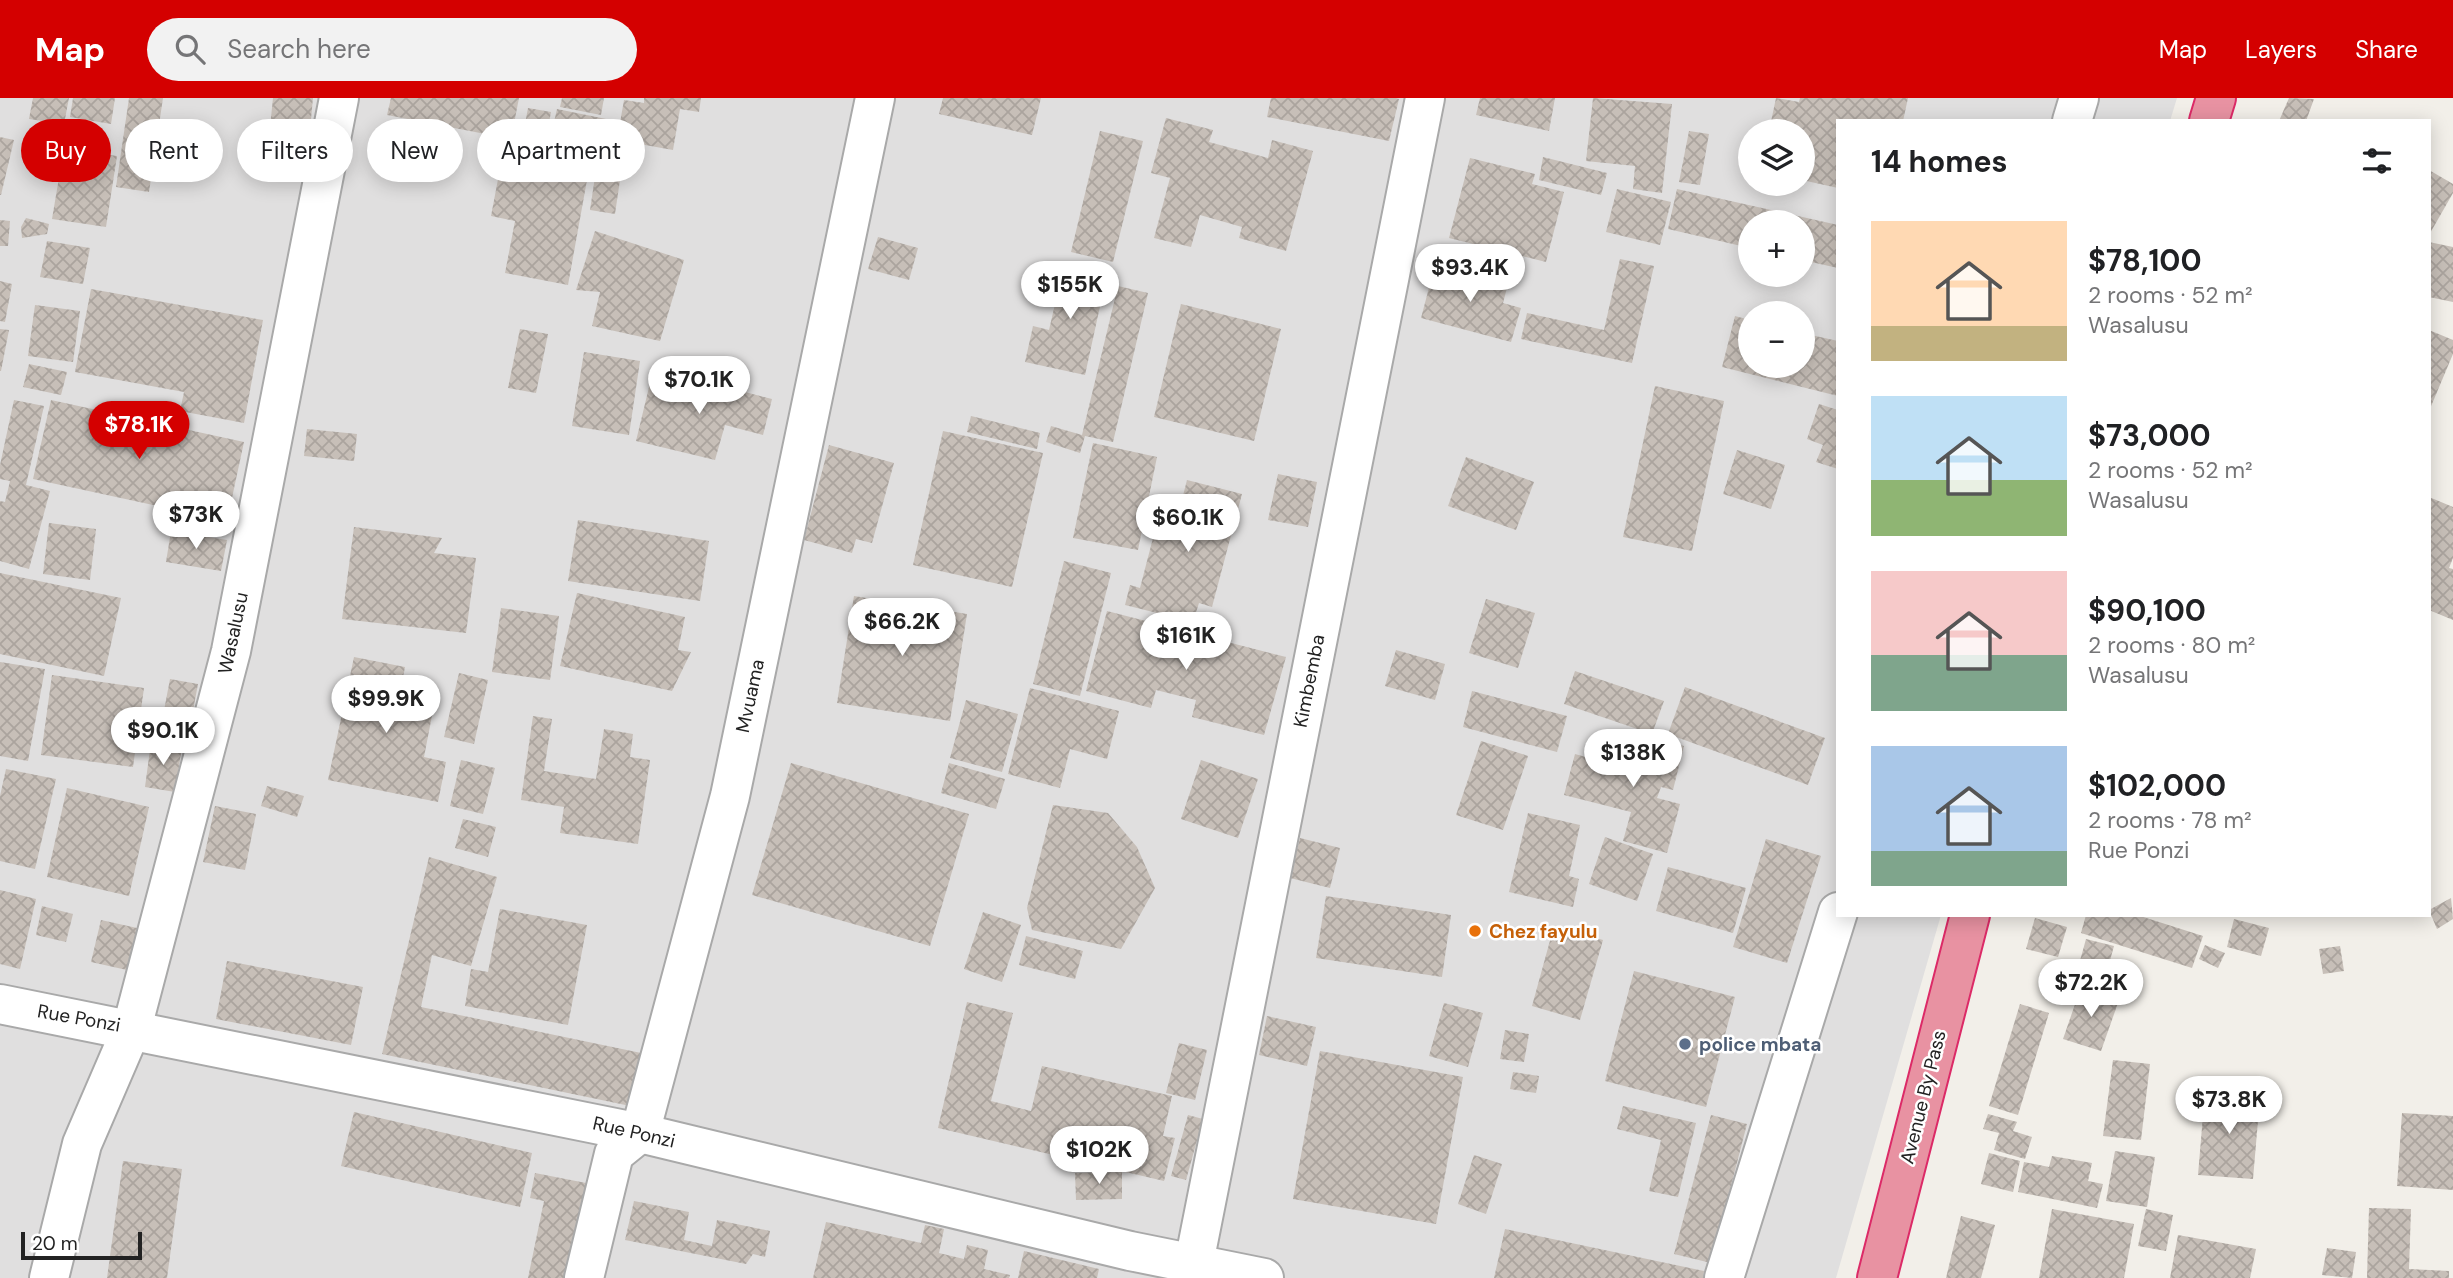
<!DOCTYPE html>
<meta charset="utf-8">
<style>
:root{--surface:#fff;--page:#f2f2f2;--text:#202124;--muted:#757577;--accent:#d40000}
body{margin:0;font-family:"DM Sans",sans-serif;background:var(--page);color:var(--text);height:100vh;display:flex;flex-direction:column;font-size:26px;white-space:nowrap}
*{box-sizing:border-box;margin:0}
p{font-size:23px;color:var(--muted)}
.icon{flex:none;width:38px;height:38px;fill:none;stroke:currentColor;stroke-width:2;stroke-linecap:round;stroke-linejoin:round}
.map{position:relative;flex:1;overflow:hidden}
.panel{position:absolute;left:1836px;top:21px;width:595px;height:798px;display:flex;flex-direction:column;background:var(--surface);border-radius:0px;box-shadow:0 4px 18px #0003}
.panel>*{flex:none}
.hud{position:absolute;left:21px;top:21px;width:665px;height:63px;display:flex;gap:14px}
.controls{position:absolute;left:1738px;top:21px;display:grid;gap:14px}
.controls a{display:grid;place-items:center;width:77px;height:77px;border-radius:50%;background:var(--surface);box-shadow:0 4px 18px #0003;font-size:35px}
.scale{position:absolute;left:21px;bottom:18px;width:121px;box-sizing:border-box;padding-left:7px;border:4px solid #222;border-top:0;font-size:19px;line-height:24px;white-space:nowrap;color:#222;-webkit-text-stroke:5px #fff;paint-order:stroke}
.price{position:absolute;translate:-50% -60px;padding:0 16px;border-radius:24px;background:#fff;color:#222;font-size:23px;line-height:46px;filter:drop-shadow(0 2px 4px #0008)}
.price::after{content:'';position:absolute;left:50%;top:42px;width:21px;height:16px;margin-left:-10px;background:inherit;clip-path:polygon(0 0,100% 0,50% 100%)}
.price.current{background:var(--accent);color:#fff}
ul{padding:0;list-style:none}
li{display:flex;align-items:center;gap:21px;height:175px;padding:0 35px}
li span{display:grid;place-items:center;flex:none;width:196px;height:140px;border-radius:0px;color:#555}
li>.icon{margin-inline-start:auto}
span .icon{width:84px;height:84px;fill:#fffc;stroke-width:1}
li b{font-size:30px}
h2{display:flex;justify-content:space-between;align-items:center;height:84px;padding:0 35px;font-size:30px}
.chip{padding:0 24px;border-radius:32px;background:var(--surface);box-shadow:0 4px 18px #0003;font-size:24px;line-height:63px}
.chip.current{background:var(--accent);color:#fff}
header{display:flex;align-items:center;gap:42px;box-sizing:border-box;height:98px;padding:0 35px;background:var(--accent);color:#fff}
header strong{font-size:33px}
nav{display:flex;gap:38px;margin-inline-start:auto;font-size:24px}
.search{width:490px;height:63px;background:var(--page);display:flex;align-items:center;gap:18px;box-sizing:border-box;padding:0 24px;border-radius:38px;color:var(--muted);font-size:26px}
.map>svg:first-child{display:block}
.residential{fill:#e0dfdf;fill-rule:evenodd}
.building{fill:url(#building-cross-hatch)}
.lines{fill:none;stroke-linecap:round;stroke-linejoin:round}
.street-casing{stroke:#a9a9a9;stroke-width:42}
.highway-casing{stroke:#dc2a67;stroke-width:42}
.street{stroke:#fff;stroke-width:38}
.highway{stroke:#e892a2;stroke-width:38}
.food-dot{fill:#e8710a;stroke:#fff;stroke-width:2.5}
.service-dot{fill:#5c6f8a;stroke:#fff;stroke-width:2.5}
.labels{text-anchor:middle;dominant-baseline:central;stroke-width:5;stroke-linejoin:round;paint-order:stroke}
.street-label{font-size:19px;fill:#222;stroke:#fff}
.food-label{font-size:19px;font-weight:bold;fill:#c56008;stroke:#fff;text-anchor:start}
.service-label{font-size:19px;font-weight:bold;fill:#4e5e75;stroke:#fff;text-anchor:start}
</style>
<header>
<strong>Map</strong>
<div class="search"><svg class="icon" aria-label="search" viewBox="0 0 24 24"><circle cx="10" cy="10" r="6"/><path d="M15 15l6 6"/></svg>Search here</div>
<nav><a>Map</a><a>Layers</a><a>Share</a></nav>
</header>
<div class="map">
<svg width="2453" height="1180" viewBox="0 0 2453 1180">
<defs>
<pattern id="building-cross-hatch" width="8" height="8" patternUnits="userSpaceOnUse" patternTransform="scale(1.75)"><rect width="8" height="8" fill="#c7bfb8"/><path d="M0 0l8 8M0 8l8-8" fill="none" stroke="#aba49e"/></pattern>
</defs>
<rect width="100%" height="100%" fill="#f2efe9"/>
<!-- residential -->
<path class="residential" d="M0 0H2177L2170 23H1838V817H1941L1836 1180H0ZM1750 33H1802V86H1750ZM1750 124H1802V177H1750ZM1750 215H1802V268H1750Z"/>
<!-- building -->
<g class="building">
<path d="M33 0H69L64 26 29 21Z"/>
<path d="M73 0H115L111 26 70 19Z"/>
<path d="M129 0H163L149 94 116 89Z"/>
<path d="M273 0H313L307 63 267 59Z"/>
<path d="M391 0H519L511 41 387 17Z"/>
<path d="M562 0H604L601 17 560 9Z"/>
<path d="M644 0H701L699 14 680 11 673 52 617 42 624 2 644 5Z"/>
<path d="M943 0H1041L1032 37 939 16Z"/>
<path d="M1271 0H1396L1399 1 1389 43 1267 19Z"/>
<path d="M1480 0H1555L1549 33 1476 17Z"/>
<path d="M1593 0 1672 6 1662 95 1633 91 1635 68 1586 63Z"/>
<path d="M1776 0 1799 4 1800 0H1908L1903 23H1838V90L1802 82V33H1769Z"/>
<path d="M2289 0 2314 1 2306 23H2279Z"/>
<path d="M528 10 551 14 545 46 522 42Z"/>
<path d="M557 11 611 22 601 66 547 55Z"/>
<path d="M1166 20 1213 32 1209 44 1268 60 1272 42 1313 53 1286 153 1239 140 1242 129 1200 117 1191 149 1154 140 1170 80 1151 75Z"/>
<path d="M44 31 63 35 58 60 39 57Z"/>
<path d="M1100 33 1143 43 1113 164 1071 154Z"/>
<path d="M1689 33 1709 36 1700 87 1679 84Z"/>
<path d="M0 39 14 42 1 97H0Z"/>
<path d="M64 50 117 58 106 129 52 121Z"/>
<path d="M503 55 589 71 568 187 505 175 515 123 491 118Z"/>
<path d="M1543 59 1607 75 1601 97 1539 82Z"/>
<path d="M1470 60 1535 76 1532 86 1564 94 1546 164 1449 140Z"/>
<path d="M596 72 621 75 615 116 590 112Z"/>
<path d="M2429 72 2453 86V95L2429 137Z"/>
<path d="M1617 91 1671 104 1660 147 1606 134Z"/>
<path d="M1677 91 1838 127V170L1802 162V124H1750V150L1668 131Z"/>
<path d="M26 120 49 126 47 136 22 140 21 129Z"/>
<path d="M0 122 10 123 8 148H0Z"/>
<path d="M595 133 684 162 660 243 592 228 600 194 576 192Z"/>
<path d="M878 139 918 150 909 182 868 171Z"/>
<path d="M47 143 90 150 83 186 40 179Z"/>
<path d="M2429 144 2453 149V204L2429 199Z"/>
<path d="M1620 161 1654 168 1632 265 1521 241 1527 215 1604 232Z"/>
<path d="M1065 163 1108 172 1085 277 1025 264 1033 228 1049 232Z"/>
<path d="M1435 167 1508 186 1503 205 1521 210 1511 244 1421 220Z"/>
<path d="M0 183 12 186 5 224 0 223Z"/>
<path d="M1118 188 1148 195 1113 344 1085 338 1080 355 1046 344 1051 328 1082 337Z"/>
<path d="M91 191 263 222 244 325 180 313 184 294 75 274Z"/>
<path d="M1181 206 1281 231 1254 343 1154 319Z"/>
<path d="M35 207 80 213 73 264 28 258Z"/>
<path d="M1735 218 1750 222V268H1802V235L1838 243V298L1722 269Z"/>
<path d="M0 231 9 232 1 273H0Z"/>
<path d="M520 231 548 236 536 295 508 290Z"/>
<path d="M2429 232 2453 242V256L2429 313Z"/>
<path d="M584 254 640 263 629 337 572 328Z"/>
<path d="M29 266 67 274 61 297 23 289Z"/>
<path d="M680 277 772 301 763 337 725 327 715 362 636 343 650 285 676 291Z"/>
<path d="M1655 288 1724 303 1692 453 1623 439Z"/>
<path d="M14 302 44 308 26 387 50 393 29 471 0 463V403L5 404 10 383 0 381V367Z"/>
<path d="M51 302 244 344 227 423 33 381Z"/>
<path d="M1819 306 1838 312V371L1816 364 1823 347 1807 341Z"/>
<path d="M971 318 1040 335 1037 351 967 334Z"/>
<path d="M307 331 357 336 354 363 304 358Z"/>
<path d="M943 333 1043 355 1012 489 913 467Z"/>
<path d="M1093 345 1157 359 1138 452 1073 440Z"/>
<path d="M829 347 894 365 872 445 856 441 852 455 804 442Z"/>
<path d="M1737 352 1785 367 1771 411 1723 396Z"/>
<path d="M1466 359 1534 384 1516 432 1448 408Z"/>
<path d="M1278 376 1317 384 1308 429 1268 422Z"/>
<path d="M1187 382 1242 396 1212 509 1199 505 1193 524 1125 507 1130 487 1140 490 1159 417 1177 421Z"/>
<path d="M2429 399 2453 409V460L2449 470 2453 471V522L2429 512Z"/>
<path d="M578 422 709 443 700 503 568 483Z"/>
<path d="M49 425 96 431 90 482 43 476Z"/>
<path d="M354 429 442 440 434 455 476 460 466 535 342 521Z"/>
<path d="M171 433 227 442 221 473 166 464Z"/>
<path d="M1064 463 1111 475 1080 598 1033 586Z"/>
<path d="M0 475 121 500 104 578 0 556Z"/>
<path d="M577 495 685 519 678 552 691 554 672 593 560 568Z"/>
<path d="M854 498 967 516 950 623 837 605Z"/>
<path d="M1486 501 1535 515 1518 570 1469 555Z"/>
<path d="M501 510 559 518 550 582 492 574Z"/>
<path d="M1107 513 1286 559 1264 637 1192 619 1196 602 1156 592 1151 610 1086 593Z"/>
<path d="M1396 552 1445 566 1435 602 1385 588Z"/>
<path d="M354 559 405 569 401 590 436 597 424 659 446 664 438 704 328 682Z"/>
<path d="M0 564 45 571 28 663 0 658Z"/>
<path d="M1575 573 1664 603 1652 636 1564 606Z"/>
<path d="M459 575 488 582 474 646 444 639Z"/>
<path d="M52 577 144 590 133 669 41 657Z"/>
<path d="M170 581 198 586 190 629 162 623Z"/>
<path d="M1685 589 1825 640 1808 687 1668 636Z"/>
<path d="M1030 590 1119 613 1107 661 1070 651 1060 690 1008 676Z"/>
<path d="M1472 593 1567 618 1557 654 1463 629Z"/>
<path d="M966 602 1018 616 1002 674 950 660Z"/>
<path d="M533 618 552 621 544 673 596 681 604 631 633 636 630 659 650 662 638 746 560 735 564 709 521 702Z"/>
<path d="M1642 638 1684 648 1673 692 1661 689 1657 700 1680 706 1667 755 1623 743 1631 714 1564 697 1575 656 1600 663 1604 651 1637 659Z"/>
<path d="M1481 643 1528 658 1503 732 1456 717Z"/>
<path d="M151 644 182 649 175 694 145 689Z"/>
<path d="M461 662 495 670 483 716 450 708Z"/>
<path d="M1201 662 1258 681 1238 740 1181 721Z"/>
<path d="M791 665 969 716 930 848 752 797Z"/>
<path d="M949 665 1005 681 996 711 941 695Z"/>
<path d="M6 671 56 681 35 771 0 763V698Z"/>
<path d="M267 688 304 698 297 719 261 708Z"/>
<path d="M67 690 149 709 129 798 47 779Z"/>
<path d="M1053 707 1108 715 1137 749 1155 790 1121 851 1032 832 1027 810Z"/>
<path d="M215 708 256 716 245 772 203 764Z"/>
<path d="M1528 715 1580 727 1569 778 1579 781 1573 809 1509 794Z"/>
<path d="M463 721 496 729 488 759 455 750Z"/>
<path d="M1605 739 1653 756 1637 803 1589 786Z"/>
<path d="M1300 740 1340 750 1330 790 1290 780Z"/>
<path d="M1766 741 1821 758 1787 865 1733 849Z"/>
<path d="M429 759 497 779 471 868 432 857 421 909 646 956 635 1009 382 956Z"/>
<path d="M1668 769 1746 790 1733 835 1656 813Z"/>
<path d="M0 792 36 801 20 871 0 866Z"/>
<path d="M1326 798 1451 817 1442 879 1316 860Z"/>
<path d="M2451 800 2453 821 2437 831 2429 812Z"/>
<path d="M42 808 73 816 66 844 36 837Z"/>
<path d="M500 811 587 827 568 927 465 908 471 871 488 874Z"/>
<path d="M983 814 1021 827 1002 884 964 871Z"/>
<path d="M2086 817H2137L2203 838 2192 870 2081 835Z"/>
<path d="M2035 820 2067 829 2058 859 2026 851Z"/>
<path d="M2234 821 2269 830 2261 858 2227 849Z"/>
<path d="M101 822 146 832 136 874 91 864Z"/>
<path d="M1554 828 1603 842 1580 922 1532 908Z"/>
<path d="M1026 838 1083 853 1075 881 1019 867Z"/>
<path d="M2086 841 2114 848 2106 877 2078 870Z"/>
<path d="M2205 847 2225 855 2218 870 2199 861Z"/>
<path d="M2340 848 2344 873 2323 876 2319 851Z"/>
<path d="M227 863 363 889 351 947 216 921Z"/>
<path d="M1634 873 1735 899 1706 1009 1605 983Z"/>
<path d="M2081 889 2119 902 2101 953 2063 941Z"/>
<path d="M967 904 1013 915 991 1003 1031 1013 1042 968 1172 998 1163 1038 1175 1040 1164 1083 938 1030Z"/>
<path d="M1444 905 1483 915 1468 969 1429 958Z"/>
<path d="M2020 906 2049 915 2018 1017 1989 1008Z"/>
<path d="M1267 918 1316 929 1307 968 1259 957Z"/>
<path d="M1505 932 1529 936 1524 964 1500 961Z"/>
<path d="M1179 945 1207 952 1195 1002 1166 995Z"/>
<path d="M1320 953 1463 979 1436 1126 1293 1101Z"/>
<path d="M2113 962 2150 966 2141 1042 2103 1038Z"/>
<path d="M1513 974 1539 978 1536 995 1510 991Z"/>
<path d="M2205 994 2260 999 2253 1081 2198 1077Z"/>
<path d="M1623 1008 1696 1025 1678 1099 1649 1093 1661 1042 1617 1031Z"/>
<path d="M354 1014 532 1055 520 1109 341 1068Z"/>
<path d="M2402 1015 2453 1018V1092L2397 1088Z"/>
<path d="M1988 1016 2017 1024 2013 1033 2032 1039 2025 1061 1994 1052 1999 1035 1983 1031Z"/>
<path d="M1188 1017 1203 1021 1186 1082 1171 1078Z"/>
<path d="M1711 1017 1747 1026 1711 1165 1674 1156Z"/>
<path d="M2115 1053 2155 1059 2147 1109 2106 1103Z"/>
<path d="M1989 1055 2020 1063 2013 1094 1981 1086Z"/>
<path d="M1474 1057 1502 1066 1486 1116 1458 1106Z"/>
<path d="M2052 1058 2092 1065 2088 1083 2103 1086 2097 1110 2018 1094 2024 1064 2049 1069Z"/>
<path d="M123 1063 182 1071 167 1180H107Z"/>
<path d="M1122 1074V1101L1076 1102 1075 1075Z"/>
<path d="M535 1075 586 1085 567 1180H528L544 1103 530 1100Z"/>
<path d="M634 1103 689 1114 684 1142 712 1148 717 1122 770 1133 765 1159 753 1156 746 1166 625 1142Z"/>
<path d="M2369 1110 2411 1111 2409 1171 2449 1173V1180H2367Z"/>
<path d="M2052 1111 2134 1126 2124 1180H2039Z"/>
<path d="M2146 1111 2173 1117 2166 1153 2138 1148Z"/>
<path d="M1961 1118 1995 1127 1981 1180H1946Z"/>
<path d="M826 1124 921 1145 925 1127 944 1131 939 1155 964 1161 967 1147 988 1152 984 1171 1010 1177 1009 1180H813Z"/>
<path d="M1505 1131 1704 1173 1703 1180H1494Z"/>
<path d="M2178 1137 2256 1151 2250 1180H2170Z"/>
<path d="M2327 1150 2356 1154 2352 1180 2322 1177Z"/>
<path d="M1024 1153 1099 1171 1097 1180H1018Z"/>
</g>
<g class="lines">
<!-- street casing -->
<g class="street-casing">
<g id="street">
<path d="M2072 23 2079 0"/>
<path d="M0 906 640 1035 1130 1153 1264 1180"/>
<path d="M1194 1165 1425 0"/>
<path d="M49 1180 82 1046 132 930 231 553 339 0"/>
<path d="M584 1180 614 1056 640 1035 730 698 875 0"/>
<path d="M1724 1180 1838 814"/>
</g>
</g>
<!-- highway casing -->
<g class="highway-casing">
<g id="highway">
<path d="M2209 23 2216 0"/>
<path d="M1877 1180 1970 817"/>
</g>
</g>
<!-- street -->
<use href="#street" class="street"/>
<!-- highway -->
<use href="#highway" class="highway"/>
</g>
<!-- markers -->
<circle class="food-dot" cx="1475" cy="833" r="7"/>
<circle class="service-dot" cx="1685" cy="946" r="7"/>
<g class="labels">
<!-- street labels -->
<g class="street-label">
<text transform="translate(233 535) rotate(-78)">Wasalusu</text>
<text transform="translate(1309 583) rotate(-79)">Kimbemba</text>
<text transform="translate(750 598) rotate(-78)">Mvuama</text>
<text transform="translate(79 920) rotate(10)">Rue Ponzi</text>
<text transform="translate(1923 999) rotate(-76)">Avenue By Pass</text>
<text transform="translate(634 1034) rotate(13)">Rue Ponzi</text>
</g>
<!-- food labels -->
<g class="food-label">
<text x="1489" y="833">Chez fayulu</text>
</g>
<!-- service labels -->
<g class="service-label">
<text x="1699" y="946">police mbata</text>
</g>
</g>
</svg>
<div class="controls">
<a><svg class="icon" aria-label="layers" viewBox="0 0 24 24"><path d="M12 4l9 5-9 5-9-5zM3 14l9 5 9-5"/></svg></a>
<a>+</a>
<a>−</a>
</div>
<div class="scale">20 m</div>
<b class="price" style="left:1470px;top:206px">$93.4K</b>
<b class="price" style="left:1070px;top:223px">$155K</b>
<b class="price" style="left:699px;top:318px">$70.1K</b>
<b class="price current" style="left:139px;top:363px">$78.1K</b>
<b class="price" style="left:196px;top:453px">$73K</b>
<b class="price" style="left:1188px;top:456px">$60.1K</b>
<b class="price" style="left:902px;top:560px">$66.2K</b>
<b class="price" style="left:1186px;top:574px">$161K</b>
<b class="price" style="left:386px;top:637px">$99.9K</b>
<b class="price" style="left:163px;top:669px">$90.1K</b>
<b class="price" style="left:1633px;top:691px">$138K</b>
<b class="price" style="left:2091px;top:921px">$72.2K</b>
<b class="price" style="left:2229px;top:1038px">$73.8K</b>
<b class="price" style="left:1099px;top:1088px">$102K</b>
<div class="hud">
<a class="chip current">Buy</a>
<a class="chip">Rent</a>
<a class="chip">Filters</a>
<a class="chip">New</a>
<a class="chip">Apartment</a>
</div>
<section class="panel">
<h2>14 homes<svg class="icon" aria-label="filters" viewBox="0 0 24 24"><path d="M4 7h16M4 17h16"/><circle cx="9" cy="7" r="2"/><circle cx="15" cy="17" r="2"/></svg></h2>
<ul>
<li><span style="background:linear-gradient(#ffd9b3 75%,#c2b280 0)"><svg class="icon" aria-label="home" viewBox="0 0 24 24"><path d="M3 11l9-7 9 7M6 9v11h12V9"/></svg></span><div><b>$78,100</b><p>2 rooms · 52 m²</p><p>Wasalusu</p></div></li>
<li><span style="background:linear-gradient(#bfe0f5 60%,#8fb573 0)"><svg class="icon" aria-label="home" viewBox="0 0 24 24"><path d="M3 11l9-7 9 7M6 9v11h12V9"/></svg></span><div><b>$73,000</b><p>2 rooms · 52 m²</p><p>Wasalusu</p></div></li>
<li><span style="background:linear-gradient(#f6c9c9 60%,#7fa58c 0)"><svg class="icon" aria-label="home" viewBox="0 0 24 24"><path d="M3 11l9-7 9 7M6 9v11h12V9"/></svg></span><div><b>$90,100</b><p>2 rooms · 80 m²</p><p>Wasalusu</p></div></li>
<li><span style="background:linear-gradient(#a9c7e8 75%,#7fa58c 0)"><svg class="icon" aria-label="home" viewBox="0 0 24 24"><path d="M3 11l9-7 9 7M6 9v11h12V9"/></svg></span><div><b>$102,000</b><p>2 rooms · 78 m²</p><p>Rue Ponzi</p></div></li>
</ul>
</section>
</div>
